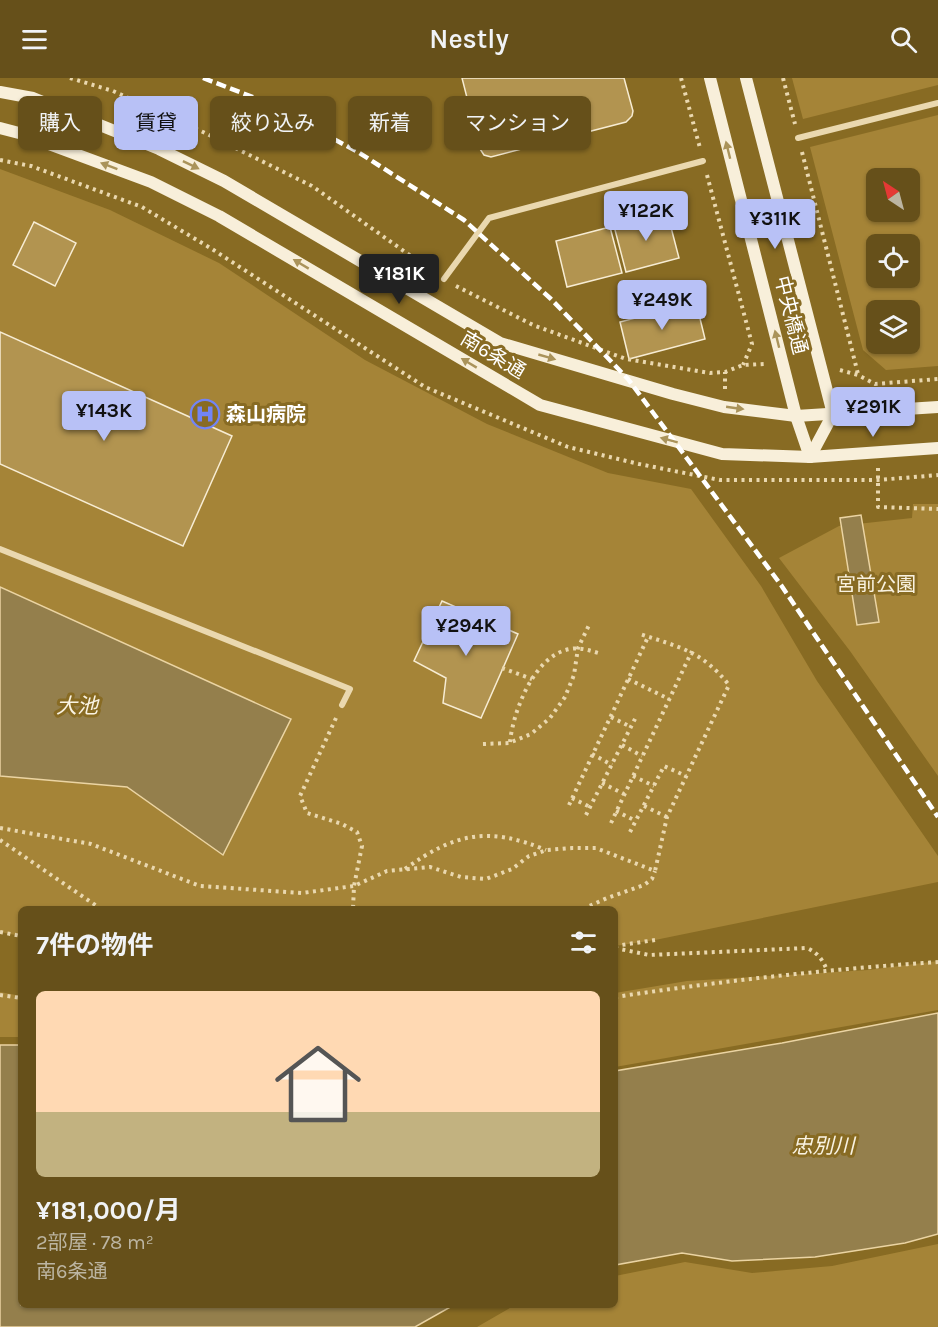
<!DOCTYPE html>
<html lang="ja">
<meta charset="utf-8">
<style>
:root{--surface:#66501a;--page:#6c5723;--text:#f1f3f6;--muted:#bcb5a2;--line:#796739;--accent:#b8c1f6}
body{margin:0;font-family:Karla,"Noto Sans JP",sans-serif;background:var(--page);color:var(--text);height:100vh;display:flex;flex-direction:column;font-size:22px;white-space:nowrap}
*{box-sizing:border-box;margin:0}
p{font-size:20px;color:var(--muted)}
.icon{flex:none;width:33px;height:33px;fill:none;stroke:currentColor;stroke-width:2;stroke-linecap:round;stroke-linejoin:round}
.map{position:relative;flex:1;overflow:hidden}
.drawer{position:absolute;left:18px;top:828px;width:600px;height:402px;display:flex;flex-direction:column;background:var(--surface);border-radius:9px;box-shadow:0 2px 4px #0004}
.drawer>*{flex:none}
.banner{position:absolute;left:18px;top:18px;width:600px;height:54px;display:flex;gap:12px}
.needle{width:39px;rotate:324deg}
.buttons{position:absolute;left:866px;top:90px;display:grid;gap:12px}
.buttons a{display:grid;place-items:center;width:54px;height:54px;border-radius:9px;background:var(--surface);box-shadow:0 2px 4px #0004;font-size:30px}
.price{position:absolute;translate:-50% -51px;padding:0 14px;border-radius:6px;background:var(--accent);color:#111;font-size:20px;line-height:39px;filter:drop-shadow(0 2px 3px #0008)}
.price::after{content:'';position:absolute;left:50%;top:36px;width:18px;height:14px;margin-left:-9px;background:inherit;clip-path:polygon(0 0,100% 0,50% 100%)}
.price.on{background:#222;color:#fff}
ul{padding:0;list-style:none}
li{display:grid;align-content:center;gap:12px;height:318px;padding:0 18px}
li+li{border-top:2px solid var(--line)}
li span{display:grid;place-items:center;height:186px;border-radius:9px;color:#555}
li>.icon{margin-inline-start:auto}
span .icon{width:108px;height:108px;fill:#fffc;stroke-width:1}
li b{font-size:26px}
h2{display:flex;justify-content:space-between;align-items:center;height:72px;padding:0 18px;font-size:26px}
.tag{padding:0 21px;border-radius:9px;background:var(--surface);box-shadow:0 2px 4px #0004;font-size:21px;line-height:54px}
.tag.on{background:var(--accent);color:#111}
header{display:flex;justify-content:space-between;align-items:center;height:78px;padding:0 18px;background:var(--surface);font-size:27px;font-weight:600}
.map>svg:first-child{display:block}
.green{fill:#a58437;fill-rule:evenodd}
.water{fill:#947f4c;stroke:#ebd4a3;stroke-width:1.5}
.building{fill:#b29450;stroke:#f7ecd3;stroke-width:1.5}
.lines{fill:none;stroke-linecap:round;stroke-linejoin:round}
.path{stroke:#ead8af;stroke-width:4;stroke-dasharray:3 4.5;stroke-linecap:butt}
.street{stroke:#ead8af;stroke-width:6}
.secondary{stroke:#f8efda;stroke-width:12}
.rail{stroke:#fff;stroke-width:4.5;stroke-dasharray:10 4.5;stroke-linecap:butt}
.oneway{fill:#aa935a}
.labels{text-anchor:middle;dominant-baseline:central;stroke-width:6;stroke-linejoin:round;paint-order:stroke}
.street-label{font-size:20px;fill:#fff;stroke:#886b23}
.poi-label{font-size:20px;font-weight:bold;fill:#fff;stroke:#886b23;text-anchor:start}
.park-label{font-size:20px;fill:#f9f2e0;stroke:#886b23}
.water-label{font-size:21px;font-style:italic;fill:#f9f3e3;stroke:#886b23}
</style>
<header><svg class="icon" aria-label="menu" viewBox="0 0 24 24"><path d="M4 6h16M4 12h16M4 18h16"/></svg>Nestly<svg class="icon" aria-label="search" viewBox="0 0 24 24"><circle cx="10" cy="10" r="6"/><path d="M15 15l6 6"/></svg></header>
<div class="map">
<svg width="938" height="1249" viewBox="0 0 938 1249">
<rect width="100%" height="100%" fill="#886b23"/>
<!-- green -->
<g class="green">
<path d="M792 0H938V7L803 41Z"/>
<path d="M938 37V288L886 292 863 272 810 69ZM876 100H909V134H876ZM876 166H909V200H876ZM909 232V266H876V232Z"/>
<path d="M0 91 110 132 219 185 365 282 487 346 608 395 691 411 761 508 817 603 938 778V804L655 862 615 868V831H21V858L0 854Z"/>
<path d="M913 426H938V698L850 573 779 480 839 448 912 440Z"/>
<path d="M938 883V932L615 989V915L687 903 868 892Z"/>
<path d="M0 914 21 918V959H0Z"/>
<path d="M938 1166V1249H477L515 1227H615V1198L685 1184 752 1195 832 1188Z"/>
</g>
<!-- water -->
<g class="water">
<path d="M861 437 879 544 857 547 840 440Z"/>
<path d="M0 509 291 641 223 777 127 709 0 698Z"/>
<path d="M938 935V1156L905 1165 815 1179 732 1183 682 1175 615 1187V993L782 965Z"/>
<path d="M0 967H21V1227H454L415 1249H0Z"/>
</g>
<!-- building -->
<g class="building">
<path d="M462 0H624L633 33 632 38 626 44 491 79 484 77 480 71Z"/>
<path d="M667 134 679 180 626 194 614 148Z"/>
<path d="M34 144 76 165 55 208 13 187Z"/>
<path d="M610 149 622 195 567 209 556 163Z"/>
<path d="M696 224 705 261 629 281 620 244Z"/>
<path d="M0 254 232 358 183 468 0 386Z"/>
<path d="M442 523 518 556 481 640 443 625 446 600 414 583Z"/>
</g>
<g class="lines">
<!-- path -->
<g class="path">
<path d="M70 0 113 13 203 54 312 108 432 193"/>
<path d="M681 0 700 70"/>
<path d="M783 0 795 46"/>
<path d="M802 74 858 296"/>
<path d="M0 82 31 88 142 129 212 171 425 309 568 369 639 386 720 402H878L938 397"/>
<path d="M707 97 752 266 743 287"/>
<path d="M456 208 533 247 626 281 710 295 725 294 743 287 764 286"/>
<path d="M840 292 858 297 875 306 938 301"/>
<path d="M725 311V294"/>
<path d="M878 390V429L938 431"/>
<path d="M502 590 532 601"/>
<path d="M628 601 669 621"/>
<path d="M611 639 631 649"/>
<path d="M336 640 300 718 307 735 342 746 357 754 362 768 354 808 353 831"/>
<path d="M510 664C513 634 534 577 570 571 581 569 591 573 602 576"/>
<path d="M483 666 509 665 531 656 550 640 565 619 574 597 578 570 590 545"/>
<path d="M622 667 642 678"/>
<path d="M592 676 612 687"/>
<path d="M633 698 654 708"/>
<path d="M602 705 624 716"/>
<path d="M572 720 590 729"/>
<path d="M569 727 648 559"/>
<path d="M644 728 667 739"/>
<path d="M616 733 636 743"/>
<path d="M586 737 637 637"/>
<path d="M611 745 692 573"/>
<path d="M0 750 91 766 200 808 302 815 354 808 387 793 430 789 461 799 486 801 512 791 529 778 547 772 572 770H596L655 793 667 739 729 607C702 573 679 569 640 556"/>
<path d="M630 754 664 688 686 698"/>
<path d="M0 762 101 831"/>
<path d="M405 791C455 755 488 748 546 772"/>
<path d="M583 831 607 820 644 807 652 801 655 793"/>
<path d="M0 854 21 858"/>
<path d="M615 868 655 862"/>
<path d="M615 870 649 877 807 870C818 875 822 881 827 892"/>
<path d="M0 917 21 920"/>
<path d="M615 919C722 903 830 891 938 884"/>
</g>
<!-- street -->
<g class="street">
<path d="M798 60 938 25"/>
<path d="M444 201 489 140 703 83"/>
<path d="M0 471 350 611 342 627"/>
</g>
<!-- secondary -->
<g class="secondary">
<path d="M710 0 796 338 810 379"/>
<path d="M746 0 833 336 810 379"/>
<path d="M0 14 33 20 159 71 224 103 500 265 673 316 724 329 796 338 938 329"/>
<path d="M0 50 19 55 151 104 219 138 540 327 722 376 810 379 938 370"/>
</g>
<!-- rail -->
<path class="rail" d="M203 0 263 23 358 74 464 142 551 221 628 301 781 507 938 739"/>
</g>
<!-- one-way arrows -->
<defs><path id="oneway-solid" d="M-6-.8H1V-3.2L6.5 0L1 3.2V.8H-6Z" transform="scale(1.5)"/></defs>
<g class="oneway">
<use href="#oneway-solid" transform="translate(728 72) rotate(-104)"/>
<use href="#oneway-solid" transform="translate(191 87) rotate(26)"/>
<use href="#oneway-solid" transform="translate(109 88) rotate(-159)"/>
<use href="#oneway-solid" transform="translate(301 186) rotate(-149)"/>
<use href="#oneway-solid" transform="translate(777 261) rotate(-104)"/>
<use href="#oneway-solid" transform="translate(547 279) rotate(16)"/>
<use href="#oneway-solid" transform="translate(469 285) rotate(-149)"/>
<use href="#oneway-solid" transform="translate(735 330) rotate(8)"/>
<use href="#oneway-solid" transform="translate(669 362) rotate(-165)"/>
</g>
<!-- icons -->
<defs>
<g id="hospital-ring" transform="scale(1.5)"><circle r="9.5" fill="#886b23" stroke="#7284f5" stroke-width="1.5"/><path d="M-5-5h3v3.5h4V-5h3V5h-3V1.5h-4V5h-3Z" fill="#7284f5"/></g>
</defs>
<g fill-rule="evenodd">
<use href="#hospital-ring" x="205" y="336"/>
</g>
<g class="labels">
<!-- street labels -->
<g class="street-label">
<text transform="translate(791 237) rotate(76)">中央橋通</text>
<text transform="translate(493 277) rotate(31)">南6条通</text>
</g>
<!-- poi labels -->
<g class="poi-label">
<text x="226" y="336">森山病院</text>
</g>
<!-- park labels -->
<g class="park-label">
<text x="876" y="506">宮前公園</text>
</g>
<!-- water labels -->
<g class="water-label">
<text x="77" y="628">大池</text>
<text x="823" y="1068">忠別川</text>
</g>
</g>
</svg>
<div class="buttons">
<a><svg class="needle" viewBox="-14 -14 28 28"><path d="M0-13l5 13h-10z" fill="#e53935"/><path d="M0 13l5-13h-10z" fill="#bcb5a2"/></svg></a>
<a><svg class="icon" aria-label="locate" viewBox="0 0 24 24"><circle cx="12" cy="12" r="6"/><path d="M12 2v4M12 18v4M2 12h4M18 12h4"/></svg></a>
<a><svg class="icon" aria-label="layers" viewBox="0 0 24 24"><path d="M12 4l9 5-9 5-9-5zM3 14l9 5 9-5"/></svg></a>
</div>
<b class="price" style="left:646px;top:164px">¥122K</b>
<b class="price" style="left:775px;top:172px">¥311K</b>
<b class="price on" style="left:399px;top:227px">¥181K</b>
<b class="price" style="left:662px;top:253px">¥249K</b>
<b class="price" style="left:873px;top:360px">¥291K</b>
<b class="price" style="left:104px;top:364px">¥143K</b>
<b class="price" style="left:466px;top:579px">¥294K</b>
<div class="banner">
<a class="tag">購入</a>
<a class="tag on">賃貸</a>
<a class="tag">絞り込み</a>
<a class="tag">新着</a>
<a class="tag">マンション</a>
</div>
<section class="drawer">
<h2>7件の物件<svg class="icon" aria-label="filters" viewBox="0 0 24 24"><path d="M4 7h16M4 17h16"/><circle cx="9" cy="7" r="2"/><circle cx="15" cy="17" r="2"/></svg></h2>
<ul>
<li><span style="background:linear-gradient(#ffd9b3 65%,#c2b280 0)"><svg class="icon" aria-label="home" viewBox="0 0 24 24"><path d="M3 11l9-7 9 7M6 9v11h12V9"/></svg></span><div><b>¥181,000/月</b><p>2部屋 · 78 m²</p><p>南6条通</p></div></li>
</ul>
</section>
</div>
